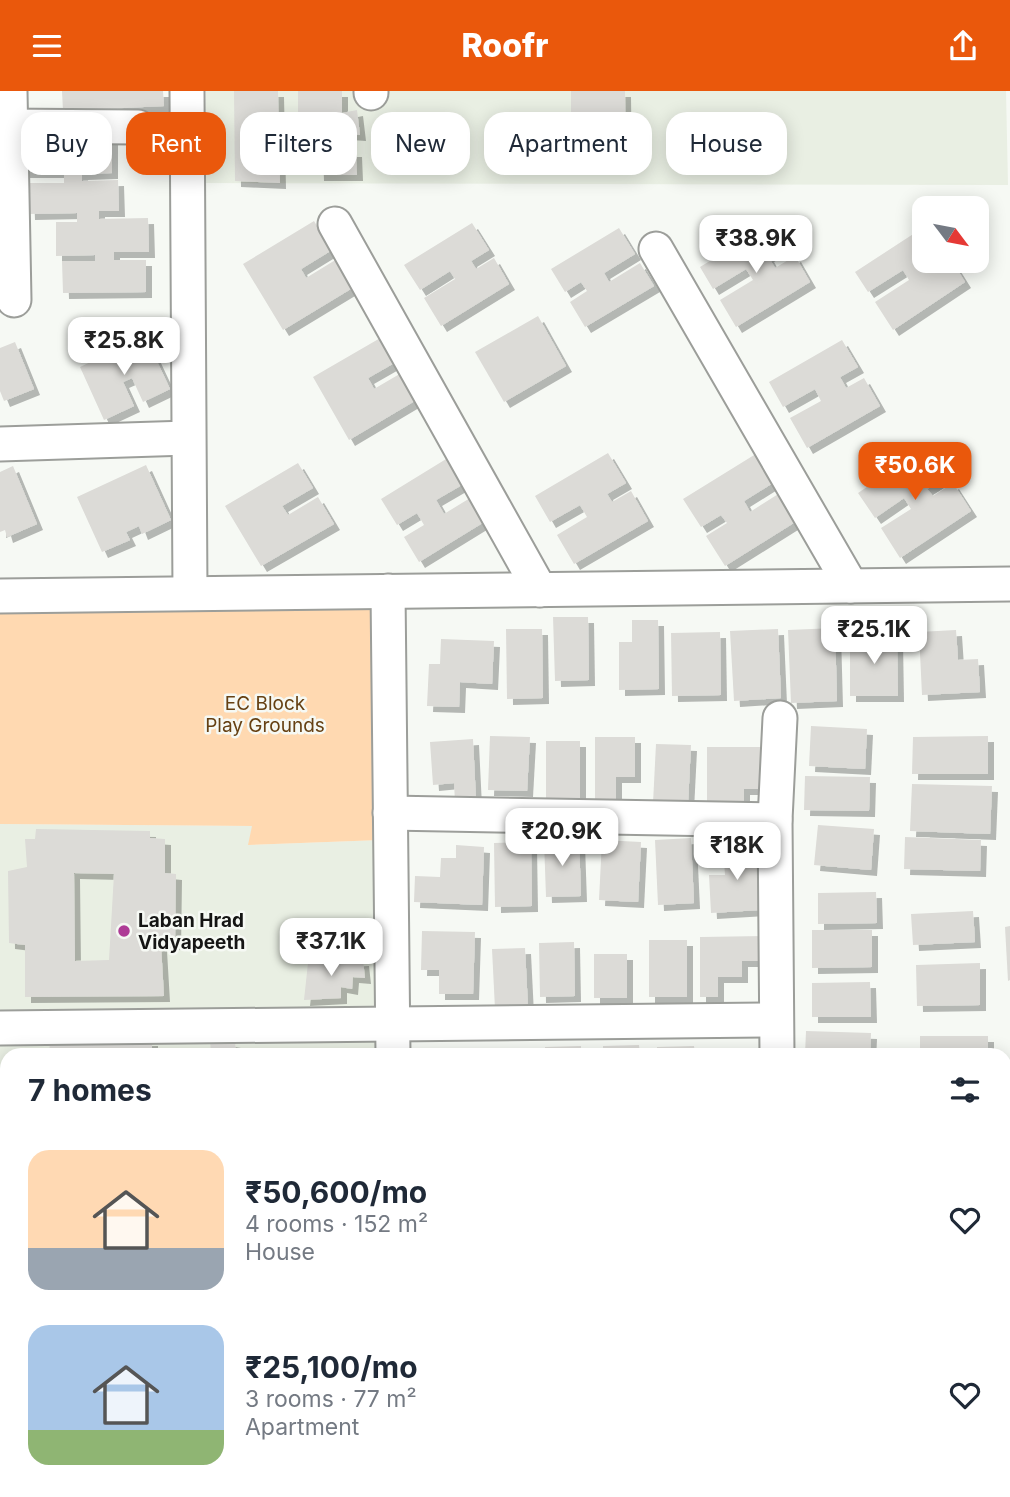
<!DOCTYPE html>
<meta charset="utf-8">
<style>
:root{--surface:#fff;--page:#f6f6f7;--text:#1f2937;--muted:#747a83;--accent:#ea580c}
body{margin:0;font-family:Inter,sans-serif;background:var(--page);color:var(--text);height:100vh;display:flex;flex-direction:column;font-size:26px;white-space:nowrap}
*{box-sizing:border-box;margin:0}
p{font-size:23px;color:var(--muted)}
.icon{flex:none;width:38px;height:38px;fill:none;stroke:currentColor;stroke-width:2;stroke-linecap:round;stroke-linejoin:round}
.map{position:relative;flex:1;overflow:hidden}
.details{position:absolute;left:0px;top:957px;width:1012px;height:450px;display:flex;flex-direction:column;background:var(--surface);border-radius:21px 21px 0 0;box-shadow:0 4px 18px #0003}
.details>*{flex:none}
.banner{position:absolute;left:21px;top:21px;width:970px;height:63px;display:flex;gap:14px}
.needle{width:46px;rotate:122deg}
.controls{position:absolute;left:912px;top:105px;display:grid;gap:14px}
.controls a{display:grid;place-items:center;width:77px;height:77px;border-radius:14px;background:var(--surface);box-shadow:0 4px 18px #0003;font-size:35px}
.price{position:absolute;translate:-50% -60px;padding:0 16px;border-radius:14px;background:#fff;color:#222;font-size:23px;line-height:46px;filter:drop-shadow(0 2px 4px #0008)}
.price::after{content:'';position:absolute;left:50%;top:42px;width:21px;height:16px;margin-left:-10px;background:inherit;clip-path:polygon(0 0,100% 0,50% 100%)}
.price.current{background:var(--accent);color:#fff}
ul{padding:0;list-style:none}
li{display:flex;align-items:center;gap:21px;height:175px;padding:0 28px}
li span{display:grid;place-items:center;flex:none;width:196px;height:140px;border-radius:21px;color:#555}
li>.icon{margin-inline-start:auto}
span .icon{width:84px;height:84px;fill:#fffc;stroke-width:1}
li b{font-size:30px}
h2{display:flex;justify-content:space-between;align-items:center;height:84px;padding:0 28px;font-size:30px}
.tag{padding:0 24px;border-radius:21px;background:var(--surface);box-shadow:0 4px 18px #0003;font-size:24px;line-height:63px}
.tag.current{background:var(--accent);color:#fff}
header{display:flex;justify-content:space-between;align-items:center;height:91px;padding:0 28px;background:var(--accent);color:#fff;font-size:32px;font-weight:800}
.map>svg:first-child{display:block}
.built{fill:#e9efe3}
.green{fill:#ffd9b1}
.building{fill:#dcdbd7;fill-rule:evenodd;filter:url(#shadow)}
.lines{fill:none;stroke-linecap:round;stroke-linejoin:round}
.minor-casing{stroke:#9c9e9a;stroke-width:37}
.minor{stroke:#fff;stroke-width:33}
.poi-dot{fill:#ae3b96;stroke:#f6f9f4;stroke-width:2.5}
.labels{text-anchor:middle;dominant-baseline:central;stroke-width:5;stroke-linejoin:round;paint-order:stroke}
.park-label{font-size:19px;fill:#664113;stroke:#f6f9f4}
.poi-label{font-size:19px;font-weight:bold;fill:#151514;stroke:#f6f9f4;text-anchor:start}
</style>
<header><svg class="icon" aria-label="menu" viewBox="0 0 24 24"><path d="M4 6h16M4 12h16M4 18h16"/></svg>Roofr<svg class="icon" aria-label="share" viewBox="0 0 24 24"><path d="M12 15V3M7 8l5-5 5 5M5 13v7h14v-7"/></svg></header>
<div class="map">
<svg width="1010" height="1406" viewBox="0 0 1010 1406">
<defs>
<filter id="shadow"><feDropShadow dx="6" dy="6" stdDeviation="0" flood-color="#0004"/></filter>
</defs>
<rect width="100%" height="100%" fill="#f6f9f4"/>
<!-- built -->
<g class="built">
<path d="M206 0H1006L1008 94 203 92Z"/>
<path d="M0 733 253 735 249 754 381 749 385 928 0 932Z"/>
<path d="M387 940 388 964H7V1139H0V943Z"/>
</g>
<!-- green -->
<path class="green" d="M381 510V749L248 754 252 735 0 733V513Z"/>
<!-- building -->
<g class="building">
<path d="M62 0H163L164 15 63 20Z"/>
<path d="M234 0H278L280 92 235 90Z"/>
<path d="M298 0H342V22L357 19 360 44 331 42 333 60H356L357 84H318L316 24H298Z"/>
<path d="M571 0H625L626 78H552L551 24 571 25Z"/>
<path d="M112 46V82L82 83V90L118 89 119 120H99V128L148 127 149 161H114V169H146V201L63 202 62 170H95V164L56 165V131H77V122L29 123 28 92H64V81H20L19 48Z"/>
<path d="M314 130 332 159 301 178 306 187 337 168 354 196 283 239 243 173Z"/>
<path d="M774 131 788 153 768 165 775 177 795 165 810 191 736 236 720 209 753 189 746 178 713 198 700 176Z"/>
<path d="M472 132 489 159 471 170 476 178 494 167 509 193 441 235 424 207 455 188 450 180 420 199 404 174Z"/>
<path d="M924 136V170H926L932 179 946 170H952L965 191 893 239 875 211 909 189 903 179 868 201 855 181Z"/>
<path d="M619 137 635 163 604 182 609 191 640 172 654 195 585 236 570 211 587 200 581 191 565 201 551 178Z"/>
<path d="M538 225 566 275 504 311 475 261Z"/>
<path d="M145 245 170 298 143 311 132 287 123 291 134 315 104 329 80 276Z"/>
<path d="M382 246 396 271 368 287 374 298 403 281 418 308 349 349 313 286Z"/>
<path d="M842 249 858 276 840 286 846 297 864 287 880 315 807 357 790 327 821 310 815 298 783 316 769 291Z"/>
<path d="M15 251 34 298 4 310 0 300V257Z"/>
<path d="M928 355 948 385 927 398 933 405 953 392 971 420 900 467 881 437 911 418 904 407 875 427 858 402Z"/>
<path d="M759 361 776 390 744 410 750 421 783 400 800 428 725 475 706 445 727 432 721 424 701 436 683 408Z"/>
<path d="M608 362 626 392 607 403 612 411 631 400 648 430 574 473 557 444 587 426 580 414 550 431 535 405Z"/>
<path d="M451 365 467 391 436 409 444 423 475 404 489 428 419 471 404 446 424 434 417 422 397 434 381 408Z"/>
<path d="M298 372 313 397 282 415 288 424 318 406 334 433 261 475 225 415Z"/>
<path d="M146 374 171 429 142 443 139 435 126 441 130 449 102 461 77 406Z"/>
<path d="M13 375 37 433 7 446 5 439 0 441V381Z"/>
<path d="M553 526H588L589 589 555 590Z"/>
<path d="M632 529H658L659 598 619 599V551H632Z"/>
<path d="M835 537 837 610 791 612 788 539Z"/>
<path d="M506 538H542L543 607 507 608Z"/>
<path d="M778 538 781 607 734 610 730 540Z"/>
<path d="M956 539 958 569 978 568 980 601 922 604 919 541Z"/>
<path d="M720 541 721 604 672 605 671 542Z"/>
<path d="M897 545 898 605H850V546Z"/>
<path d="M441 548 494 550 492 593 460 591 459 616 427 615 429 573H440Z"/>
<path d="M811 635 867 638 865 678 809 675Z"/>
<path d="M490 645 530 646 527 700 488 699Z"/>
<path d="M988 645V683H912L913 646Z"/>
<path d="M595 646H635V686H616V714H595Z"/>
<path d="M473 648 476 709 455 711 454 692 433 694 430 651Z"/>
<rect x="546" y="650" width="34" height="60"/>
<path d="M656 653 691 654 688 713 653 712Z"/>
<path d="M707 656H769L768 698H744V714H707Z"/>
<path d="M805 685 870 686 869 720 804 719Z"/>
<path d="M912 693 992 695 990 743 910 740Z"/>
<path d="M818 734 874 738 871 779 814 774Z"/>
<path d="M36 738 150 740V747L165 748V782L176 783 175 853 161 854 164 905 25 906V854L9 852 8 780 27 776 25 748H35ZM74 782 114 783 109 869 75 870Z"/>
<path d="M905 746 981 749 980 780 904 778Z"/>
<path d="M691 747 694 812 658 814 655 749Z"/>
<path d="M579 748 581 805 546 806 544 749Z"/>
<path d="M602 749 641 751 638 811 599 809Z"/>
<path d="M531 751 532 815 495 816 494 752Z"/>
<path d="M456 754 484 756 482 814 414 811 415 785 440 786 441 767H456Z"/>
<path d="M757 754 760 819 711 822 709 784H725L723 756Z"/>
<path d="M876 801 877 832 818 833V802Z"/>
<path d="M973 820 975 851 913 854 911 823Z"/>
<path d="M1010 835V889L1008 890 1005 836Z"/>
<path d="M812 839H872V876L812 877Z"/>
<path d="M422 840 475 841 473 903H439V879H421Z"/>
<path d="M767 845V870H742V886H718V906H700V846Z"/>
<rect x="649" y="849" width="38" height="57"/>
<path d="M574 851 575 905 540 906 539 852Z"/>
<path d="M525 857 528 917 495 918 492 858Z"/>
<rect x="594" y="863" width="33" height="44"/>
<path d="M363 869 365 887 353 886 352 898 341 896V907L304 909 308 872Z"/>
<path d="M980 872V914L917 915 916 874Z"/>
<path d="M870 891 871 926H812V892Z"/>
<path d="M806 940 871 942 870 964H805Z"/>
<rect x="920" y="945" width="68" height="19"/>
<path d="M210 947 235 951 236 961 251 962V964H211Z"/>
<path d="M152 949V964H49L50 950Z"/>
<path d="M639 954 640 964H603V955Z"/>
<path d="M581 955V964H545V956Z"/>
<path d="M694 955 695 964H657V956Z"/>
<path d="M0 1176 7 1177V1232H0Z"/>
<path d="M0 1385H7V1400H13V1406H0Z"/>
<rect x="26" y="1400" width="30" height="6"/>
<rect x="80" y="1400" width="36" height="6"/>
<rect x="126" y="1400" width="51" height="6"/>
<path d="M257 1400H281V1406H238V1401H257Z"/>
<rect x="306" y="1400" width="38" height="6"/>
<rect x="358" y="1400" width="37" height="6"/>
<path d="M403 1400H440V1406H404Z"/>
<path d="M459 1400H497V1406H460Z"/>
<rect x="506" y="1400" width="39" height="6"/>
<rect x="575" y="1400" width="27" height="6"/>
<rect x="609" y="1400" width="38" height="6"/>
<rect x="658" y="1400" width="39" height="6"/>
<path d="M709 1400 766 1401 765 1406H709Z"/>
<rect x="927" y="1400" width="60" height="6"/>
</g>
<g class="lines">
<!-- minor casing -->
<g class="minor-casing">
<g id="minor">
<path d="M10 0 14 209"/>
<path d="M187 0 190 502"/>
<path d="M371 2V0"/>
<path d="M0 35 138 36"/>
<path d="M335 133 540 499"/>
<path d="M656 158 851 495"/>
<path d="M0 353 188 347"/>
<path d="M388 500 393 964"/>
<path d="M0 505 1010 493"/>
<path d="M390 722 775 729"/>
<path d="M0 937 776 929"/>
<path d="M777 964 775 729 780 627"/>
<path d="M0 1148H7"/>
<path d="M0 1357H7"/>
<path d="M196 1400V1406"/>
<path d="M779 1406V1400"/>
</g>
</g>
<!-- minor -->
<use href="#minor" class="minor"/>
</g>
<!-- markers -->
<circle class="poi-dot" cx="124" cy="840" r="7"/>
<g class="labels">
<!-- park labels -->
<g class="park-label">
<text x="265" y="612">EC Block<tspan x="265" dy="22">Play Grounds</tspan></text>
</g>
<!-- poi labels -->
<g class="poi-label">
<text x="138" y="829">Laban Hrad<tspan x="138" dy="22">Vidyapeeth</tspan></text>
</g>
</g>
</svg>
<div class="controls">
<a><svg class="needle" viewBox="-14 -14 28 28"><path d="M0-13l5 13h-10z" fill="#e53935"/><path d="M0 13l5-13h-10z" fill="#747a83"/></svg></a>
</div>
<b class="price" style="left:756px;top:184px">₹38.9K</b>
<b class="price" style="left:124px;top:286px">₹25.8K</b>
<b class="price current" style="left:915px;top:411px">₹50.6K</b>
<b class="price" style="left:874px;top:575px">₹25.1K</b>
<b class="price" style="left:562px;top:777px">₹20.9K</b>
<b class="price" style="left:737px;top:791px">₹18K</b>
<b class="price" style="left:331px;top:887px">₹37.1K</b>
<div class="banner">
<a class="tag">Buy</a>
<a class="tag current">Rent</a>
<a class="tag">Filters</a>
<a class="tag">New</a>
<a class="tag">Apartment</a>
<a class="tag">House</a>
</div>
<section class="details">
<h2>7 homes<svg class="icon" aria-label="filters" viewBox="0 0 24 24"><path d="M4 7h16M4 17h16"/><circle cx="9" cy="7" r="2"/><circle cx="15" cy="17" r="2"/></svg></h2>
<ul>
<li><span style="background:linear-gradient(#ffd9b3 70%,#9aa5b1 0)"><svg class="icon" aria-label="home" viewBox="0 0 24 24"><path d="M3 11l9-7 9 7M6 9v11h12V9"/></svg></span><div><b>₹50,600/mo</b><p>4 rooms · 152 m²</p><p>House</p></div><svg class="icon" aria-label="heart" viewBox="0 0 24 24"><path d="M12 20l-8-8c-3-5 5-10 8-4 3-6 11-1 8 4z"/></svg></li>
<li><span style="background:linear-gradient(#a9c7e8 75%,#8fb573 0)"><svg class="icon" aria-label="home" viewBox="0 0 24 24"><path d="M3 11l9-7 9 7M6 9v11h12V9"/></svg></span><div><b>₹25,100/mo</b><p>3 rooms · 77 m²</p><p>Apartment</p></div><svg class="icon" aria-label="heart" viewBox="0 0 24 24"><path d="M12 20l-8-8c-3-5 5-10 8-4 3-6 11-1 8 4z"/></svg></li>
</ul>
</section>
</div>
